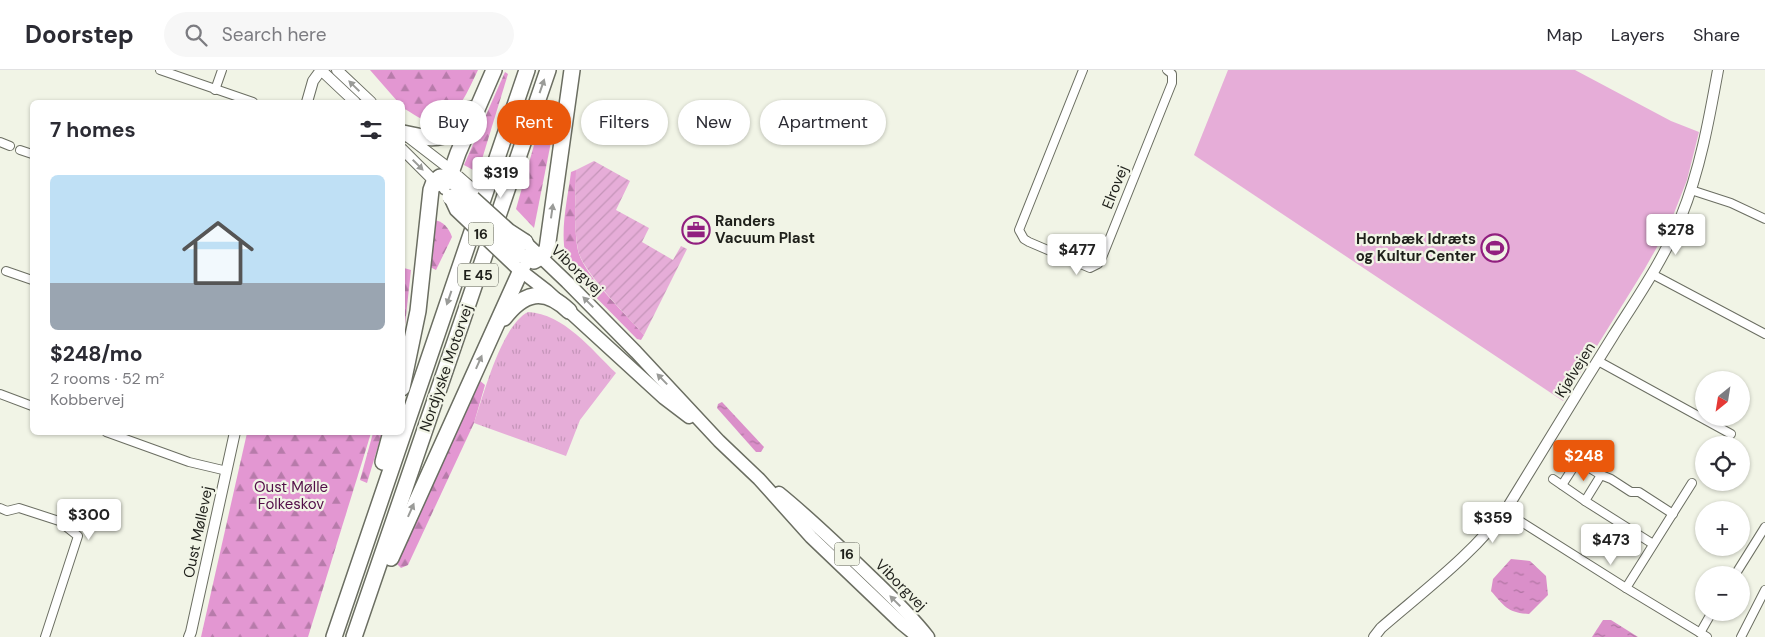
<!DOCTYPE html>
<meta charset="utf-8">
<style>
:root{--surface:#fff;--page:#f7f7f7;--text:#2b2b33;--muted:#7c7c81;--line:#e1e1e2;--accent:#ea580c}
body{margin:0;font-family:"DM Sans",sans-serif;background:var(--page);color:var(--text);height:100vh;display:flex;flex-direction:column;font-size:19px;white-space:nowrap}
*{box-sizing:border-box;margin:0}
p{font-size:16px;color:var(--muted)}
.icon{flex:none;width:28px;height:28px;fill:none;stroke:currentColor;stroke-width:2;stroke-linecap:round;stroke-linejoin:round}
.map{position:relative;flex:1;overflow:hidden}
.details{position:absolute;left:30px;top:30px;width:375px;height:335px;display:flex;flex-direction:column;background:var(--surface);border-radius:8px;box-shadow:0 1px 4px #0004}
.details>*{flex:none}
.banner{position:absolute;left:420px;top:30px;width:475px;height:45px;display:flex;gap:10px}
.needle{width:32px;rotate:210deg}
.fabs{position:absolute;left:1695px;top:301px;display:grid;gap:10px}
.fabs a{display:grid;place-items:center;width:55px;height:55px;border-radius:50%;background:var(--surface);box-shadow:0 1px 4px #0004;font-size:25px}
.price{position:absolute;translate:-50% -42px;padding:0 11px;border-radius:5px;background:#fff;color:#222;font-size:16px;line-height:32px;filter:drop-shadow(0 1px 2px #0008)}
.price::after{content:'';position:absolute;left:50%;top:30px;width:15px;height:11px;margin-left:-8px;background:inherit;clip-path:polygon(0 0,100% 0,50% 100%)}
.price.selected{background:var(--accent);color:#fff}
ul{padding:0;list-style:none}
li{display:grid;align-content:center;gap:10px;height:265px;padding:0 20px}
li+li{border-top:1px solid var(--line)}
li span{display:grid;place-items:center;height:155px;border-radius:8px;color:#555}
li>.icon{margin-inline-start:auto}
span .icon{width:90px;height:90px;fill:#fffc;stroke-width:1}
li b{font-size:21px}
h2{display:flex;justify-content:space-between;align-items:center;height:60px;padding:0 20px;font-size:21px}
.tag{padding:0 18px;border-radius:22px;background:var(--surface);box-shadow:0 1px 4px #0004;font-size:18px;line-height:45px}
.tag.selected{background:var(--accent);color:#fff}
header{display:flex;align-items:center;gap:30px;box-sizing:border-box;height:70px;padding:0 25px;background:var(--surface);border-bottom:1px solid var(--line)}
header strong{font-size:24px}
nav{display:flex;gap:28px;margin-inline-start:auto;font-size:18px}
.search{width:350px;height:45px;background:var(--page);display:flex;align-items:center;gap:12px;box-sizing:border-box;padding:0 18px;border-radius:28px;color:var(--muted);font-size:19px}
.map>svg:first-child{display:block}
.grass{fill:url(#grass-tufts)}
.forest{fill:url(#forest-firs)}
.garden{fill:url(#garden-furrows)}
.pitch{fill:#e6add8}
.water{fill:url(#water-ripples)}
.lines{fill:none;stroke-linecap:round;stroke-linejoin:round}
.minor-casing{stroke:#6b6e62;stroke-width:10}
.tertiary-casing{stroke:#6b6e62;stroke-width:12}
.primary-casing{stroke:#6b6e62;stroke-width:15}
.motorway-casing{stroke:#6b6e62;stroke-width:18}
.minor{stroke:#fff;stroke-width:8}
.tertiary{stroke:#fff;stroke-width:10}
.primary{stroke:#fff;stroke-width:12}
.motorway{stroke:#fff;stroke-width:15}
.tertiary-bridge-casing{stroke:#6b6e62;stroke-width:12;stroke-linecap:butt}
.primary-bridge-casing{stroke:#6b6e62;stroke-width:15;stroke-linecap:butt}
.motorway-bridge-casing{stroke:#6b6e62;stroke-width:18;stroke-linecap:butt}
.tertiary-bridge{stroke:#fff;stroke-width:10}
.primary-bridge{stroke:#fff;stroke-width:12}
.motorway-bridge{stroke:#fff;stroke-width:15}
.oneway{fill:#9a9b98}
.labels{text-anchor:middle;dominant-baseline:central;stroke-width:4.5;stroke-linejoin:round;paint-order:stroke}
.shield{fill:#f1f4e6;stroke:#5e6058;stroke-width:1}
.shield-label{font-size:14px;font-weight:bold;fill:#1f201b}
.street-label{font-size:15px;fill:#1f201b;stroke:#f1f4e6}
.poi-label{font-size:15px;font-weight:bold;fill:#1f201b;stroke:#f1f4e6;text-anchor:start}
.park-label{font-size:15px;fill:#520e47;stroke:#f1f4e6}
</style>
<header>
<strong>Doorstep</strong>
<div class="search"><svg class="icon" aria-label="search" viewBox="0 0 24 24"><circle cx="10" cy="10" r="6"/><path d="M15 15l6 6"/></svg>Search here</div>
<nav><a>Map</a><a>Layers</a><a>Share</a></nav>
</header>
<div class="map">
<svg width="1765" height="567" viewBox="0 0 1765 567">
<defs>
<pattern id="grass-tufts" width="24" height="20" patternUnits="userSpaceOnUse" patternTransform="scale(1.25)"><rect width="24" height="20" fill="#e6add8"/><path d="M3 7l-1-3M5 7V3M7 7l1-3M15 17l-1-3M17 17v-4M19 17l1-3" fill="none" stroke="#c595b9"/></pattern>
<pattern id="forest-firs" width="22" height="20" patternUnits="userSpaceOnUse" patternTransform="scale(1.25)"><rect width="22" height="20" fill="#e397d2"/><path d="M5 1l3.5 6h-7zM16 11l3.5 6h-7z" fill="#b77baa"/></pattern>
<pattern id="garden-furrows" width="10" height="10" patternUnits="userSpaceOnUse" patternTransform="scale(1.25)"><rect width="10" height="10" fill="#e6add8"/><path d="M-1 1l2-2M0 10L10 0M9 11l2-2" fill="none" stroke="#c595b9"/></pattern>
<pattern id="water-ripples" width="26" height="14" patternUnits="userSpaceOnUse" patternTransform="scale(1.25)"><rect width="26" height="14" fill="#da8fc9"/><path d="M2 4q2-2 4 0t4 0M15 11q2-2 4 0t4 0" fill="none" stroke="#b074a2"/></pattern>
</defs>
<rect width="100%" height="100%" fill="#f1f4e6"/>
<!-- grass -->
<path class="grass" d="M528 242C564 244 591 279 616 303L580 350 566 386 474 353C484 324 501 256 528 242Z"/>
<!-- forest -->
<g class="forest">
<path d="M370 0H478C469 18 456 54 431 52 422 51 411 42 403 38L402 32H398Z"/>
<path d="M505 2 508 4 479 99 475 101 464 95Z"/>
<path d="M547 68 551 72 534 158 516 139 534 75Z"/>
<path d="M576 100C576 122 573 165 579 184 587 208 627 245 644 265L641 270 637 269 572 203C556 174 567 134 571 102Z"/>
<path d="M434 150C443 151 449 158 452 167L436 200 430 197Z"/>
<path d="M404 198 411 200 403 273 402 204Z"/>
<path d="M479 310 485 315 474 353 408 495 401 498 397 494Z"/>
<path d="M247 363H371L308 567H201Z"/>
<path d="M373 363H382L367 413 360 410Z"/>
</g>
<!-- garden -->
<path class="garden" d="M594 91 630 111 616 140 649 158 642 172 673 190 681 176 687 179 644 265C628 247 582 201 578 180 573 155 576 126 576 100Z"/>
<!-- pitch -->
<path class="pitch" d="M1228 0H1575L1671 51 1699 62 1687 110 1669 156 1644 200 1563 331 1194 85Z"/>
<!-- water -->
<g class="water">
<path d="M722 332 764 377 761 382H756L717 338 718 334Z"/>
<path d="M1511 489 1530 491 1546 506 1548 525 1529 544C1508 543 1504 536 1491 521L1493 509Z"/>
<path d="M1603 550H1611L1638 567H1592Z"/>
</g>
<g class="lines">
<!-- minor casing -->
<g class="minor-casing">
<g id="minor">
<path d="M160 0 253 32"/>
<path d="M1083 0 1019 160 1024 169 1029 172 1090 198 1098 194 1101 190 1172 13V4L1167 0"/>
<path d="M215 20 222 0"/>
<path d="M0 72 10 76"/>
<path d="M20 80 32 84"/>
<path d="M1691 120 1731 133 1765 149"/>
<path d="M6 201 32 210"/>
<path d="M1652 204 1765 264"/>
<path d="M1598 291 1731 364"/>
<path d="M0 324 32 336"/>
<path d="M106 362 189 392 227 401"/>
<path d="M1567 384 1601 405"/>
<path d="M1553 409 1585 431"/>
<path d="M1562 415 1578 390"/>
<path d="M0 438 7 441 19 438 59 451 78 466 45 567"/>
<path d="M1504 441 1626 518 1707 567"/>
<path d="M1653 474 1585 431 1601 405 1611 409 1631 422H1639L1673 444"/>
<path d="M1735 505 1765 457"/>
<path d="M1626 518 1692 413"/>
<path d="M1700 563 1712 542"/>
<path d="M1741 567 1765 520"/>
</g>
</g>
<!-- tertiary casing -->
<g class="tertiary-casing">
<g id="tertiary">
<path d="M321 0 355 32"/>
<path d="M337 0 371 32"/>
<path d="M307 32 313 11 321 0"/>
<path d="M407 66 455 103"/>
<path d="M402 79 439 116"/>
<path d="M189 567 191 562 235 362"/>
<path d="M1374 567 1381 558C1426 519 1475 483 1509 435 1544 378 1578 322 1613 266 1637 228 1664 189 1681 147 1700 100 1709 50 1718 0"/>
</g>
</g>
<!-- primary casing -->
<g class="primary-casing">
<g id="primary">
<path d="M525 172 567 212 636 282 719 371 759 409 811 467 901 553 918 567"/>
<path d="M516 197 547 221 664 328 689 347"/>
<path d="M779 423C811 449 840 477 870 506 890 525 911 545 928 567"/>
</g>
</g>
<!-- motorway casing -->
<g class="motorway-casing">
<g id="motorway">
<path d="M403 63C436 71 453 72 470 39"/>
<path d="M446 117 458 83 494 0"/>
<path d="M520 185 534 191 541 187 547 179 572 0"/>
<path d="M504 248C524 222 544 217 569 241"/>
<path d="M402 318 418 241 431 120 434 112 440 107 448 108 455 113"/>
<path d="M383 392 391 362"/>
<path d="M391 488 526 189 527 178 525 172"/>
<path d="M334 567 527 0"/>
<path d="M354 567 548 0"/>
</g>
</g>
<!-- minor -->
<use href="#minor" class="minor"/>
<!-- tertiary -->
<use href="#tertiary" class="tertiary"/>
<!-- primary -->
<use href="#primary" class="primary"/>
<!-- motorway -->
<use href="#motorway" class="motorway"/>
<!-- tertiary-bridge casing -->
<g class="tertiary-bridge-casing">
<path id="tertiary-bridge" d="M458 106 474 120"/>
</g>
<!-- primary-bridge casing -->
<g class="primary-bridge-casing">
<path id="primary-bridge" d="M450 127 456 140 516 197"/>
</g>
<!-- motorway-bridge casing -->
<g class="motorway-bridge-casing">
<g id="motorway-bridge">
<path d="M455 113 508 161 525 172"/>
<path d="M450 127 468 137 520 185"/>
</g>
</g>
<!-- tertiary-bridge -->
<use href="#tertiary-bridge" class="tertiary-bridge"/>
<!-- primary-bridge -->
<use href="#primary-bridge" class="primary-bridge"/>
<!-- motorway-bridge -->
<use href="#motorway-bridge" class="motorway-bridge"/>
</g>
<!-- one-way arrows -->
<defs><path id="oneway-solid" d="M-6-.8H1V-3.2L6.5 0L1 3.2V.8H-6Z" transform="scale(1.25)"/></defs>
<g class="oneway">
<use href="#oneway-solid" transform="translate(354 16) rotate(-136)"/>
<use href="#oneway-solid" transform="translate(542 16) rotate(-71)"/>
<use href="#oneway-solid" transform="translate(418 95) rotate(45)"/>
<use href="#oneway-solid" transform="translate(552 141) rotate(-82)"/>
<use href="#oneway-solid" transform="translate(449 228) rotate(109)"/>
<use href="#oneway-solid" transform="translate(588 232) rotate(-135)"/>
<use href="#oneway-solid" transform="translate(479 292) rotate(-66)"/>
<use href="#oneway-solid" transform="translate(662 309) rotate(-134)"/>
<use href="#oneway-solid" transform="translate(411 440) rotate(-66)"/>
<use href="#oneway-solid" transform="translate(895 531) rotate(-135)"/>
</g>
<!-- icons -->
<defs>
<g id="office-ring" transform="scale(1.4375)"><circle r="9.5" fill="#f1f4e6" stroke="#911f7f" stroke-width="1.5"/><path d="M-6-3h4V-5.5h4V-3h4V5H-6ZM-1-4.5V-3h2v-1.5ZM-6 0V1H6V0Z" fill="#911f7f"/></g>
<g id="stadium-ring" transform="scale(1.4375)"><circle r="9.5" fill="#f1f4e6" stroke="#911f7f" stroke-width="1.5"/><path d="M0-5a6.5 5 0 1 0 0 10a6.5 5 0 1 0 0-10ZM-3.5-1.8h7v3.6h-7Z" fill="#911f7f"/></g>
</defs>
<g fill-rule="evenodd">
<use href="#office-ring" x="696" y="160"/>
<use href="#stadium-ring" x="1495" y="178"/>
</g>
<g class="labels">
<!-- shield labels -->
<g class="shield">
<rect x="468.5" y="152.5" width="25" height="23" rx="4"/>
<rect x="458" y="193.5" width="40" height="23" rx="4"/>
<rect x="834.5" y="472.5" width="25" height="23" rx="4"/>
</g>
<g class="shield-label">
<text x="481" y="164">16</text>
<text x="478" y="205">E 45</text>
<text x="847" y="484">16</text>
</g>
<!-- street labels -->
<g class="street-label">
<text transform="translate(1115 117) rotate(-68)">Elrovej</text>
<text transform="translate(577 200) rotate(44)">Viborgvej</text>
<text transform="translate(446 298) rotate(-71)">Nordjyske Motorvej</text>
<text transform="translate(1575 300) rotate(-58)">Kjølvejen</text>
<text transform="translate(198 462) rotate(-78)">Oust Møllevej</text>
<text transform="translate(901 515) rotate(45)">Viborgvej</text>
</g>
<!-- poi labels -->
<g class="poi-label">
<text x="715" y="151">Randers<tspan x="715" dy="17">Vacuum Plast</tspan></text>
<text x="1476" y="169" text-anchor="end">Hornbæk Idræts<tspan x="1476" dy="17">og Kultur Center</tspan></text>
</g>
<!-- park labels -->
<g class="park-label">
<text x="291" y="417">Oust Mølle<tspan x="291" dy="17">Folkeskov</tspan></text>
</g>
</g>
</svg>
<div class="fabs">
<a><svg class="needle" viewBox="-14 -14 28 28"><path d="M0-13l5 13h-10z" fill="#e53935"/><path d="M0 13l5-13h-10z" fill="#7c7c81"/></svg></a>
<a><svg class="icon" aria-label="locate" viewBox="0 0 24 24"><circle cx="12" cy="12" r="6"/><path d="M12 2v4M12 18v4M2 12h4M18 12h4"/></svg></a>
<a>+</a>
<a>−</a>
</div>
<b class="price" style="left:501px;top:129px">$319</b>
<b class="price" style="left:1676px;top:186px">$278</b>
<b class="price" style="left:1077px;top:206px">$477</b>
<b class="price selected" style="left:1584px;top:412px">$248</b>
<b class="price" style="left:89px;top:471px">$300</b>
<b class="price" style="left:1493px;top:474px">$359</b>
<b class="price" style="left:1611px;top:496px">$473</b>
<div class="banner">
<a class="tag">Buy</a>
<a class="tag selected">Rent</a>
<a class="tag">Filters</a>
<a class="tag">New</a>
<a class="tag">Apartment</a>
</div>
<section class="details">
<h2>7 homes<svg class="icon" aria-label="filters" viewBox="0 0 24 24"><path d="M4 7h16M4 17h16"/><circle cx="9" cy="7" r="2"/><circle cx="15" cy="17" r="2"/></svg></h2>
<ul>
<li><span style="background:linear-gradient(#bfe0f5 70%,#9aa5b1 0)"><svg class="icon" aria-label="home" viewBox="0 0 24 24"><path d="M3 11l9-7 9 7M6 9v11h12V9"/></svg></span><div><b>$248/mo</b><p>2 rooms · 52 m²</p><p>Kobbervej</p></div></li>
</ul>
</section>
</div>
